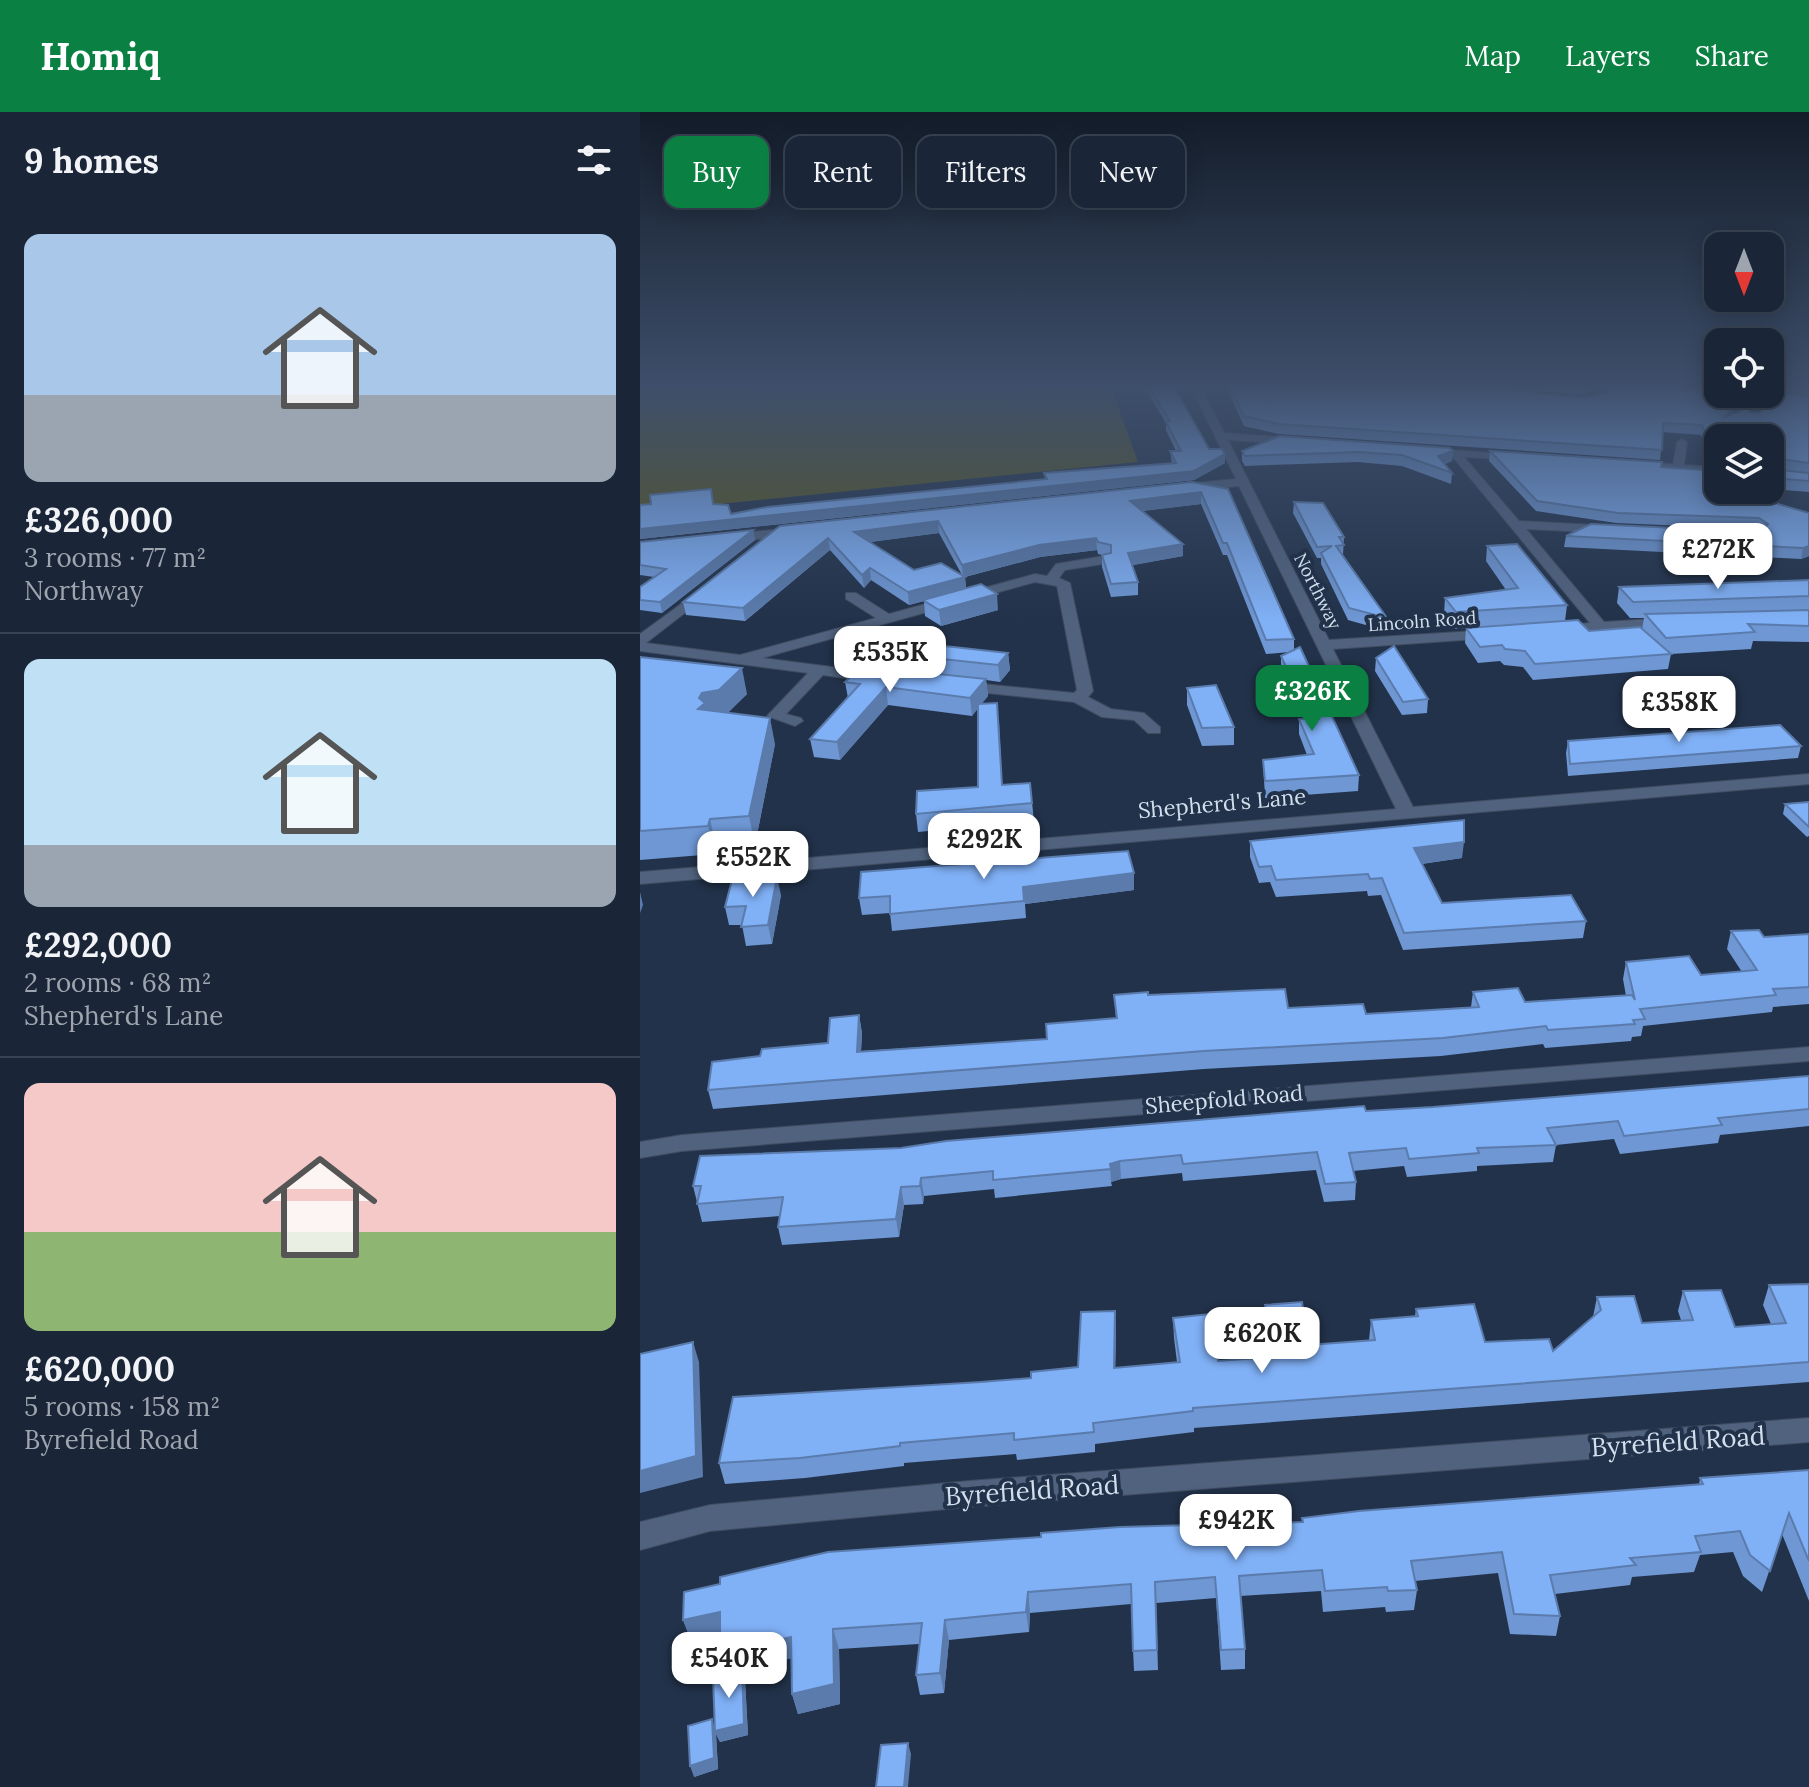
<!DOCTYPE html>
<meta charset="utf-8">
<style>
:root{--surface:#1a2638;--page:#273243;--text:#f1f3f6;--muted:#9fa5ae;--line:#384353;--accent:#0b8043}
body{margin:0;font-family:Lora,serif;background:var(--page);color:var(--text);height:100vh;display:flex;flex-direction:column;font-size:30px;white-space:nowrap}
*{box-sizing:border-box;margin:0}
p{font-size:26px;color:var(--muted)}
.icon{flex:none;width:44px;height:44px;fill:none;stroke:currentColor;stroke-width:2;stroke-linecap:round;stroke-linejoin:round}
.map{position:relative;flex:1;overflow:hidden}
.details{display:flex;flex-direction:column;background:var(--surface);width:640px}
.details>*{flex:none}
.guide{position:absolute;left:24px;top:24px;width:760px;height:72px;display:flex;gap:16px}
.needle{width:52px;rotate:180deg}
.controls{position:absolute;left:1064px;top:120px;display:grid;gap:16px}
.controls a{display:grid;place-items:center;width:80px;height:80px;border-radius:16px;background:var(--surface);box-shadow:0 4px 20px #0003,0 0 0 2px var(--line);font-size:40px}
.price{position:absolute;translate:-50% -68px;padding:0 18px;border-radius:16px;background:#fff;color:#222;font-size:26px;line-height:52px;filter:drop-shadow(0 2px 4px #0008)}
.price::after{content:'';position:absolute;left:50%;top:48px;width:24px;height:18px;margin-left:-12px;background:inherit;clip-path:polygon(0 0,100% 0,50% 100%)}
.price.current{background:var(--accent);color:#fff}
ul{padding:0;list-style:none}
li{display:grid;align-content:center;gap:16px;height:424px;padding:0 24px}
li+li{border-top:2px solid var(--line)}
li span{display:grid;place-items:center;height:248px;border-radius:16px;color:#555}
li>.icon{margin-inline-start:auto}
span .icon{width:144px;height:144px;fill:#fffc;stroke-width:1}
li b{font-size:34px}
h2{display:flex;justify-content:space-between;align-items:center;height:96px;padding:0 24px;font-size:34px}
.chip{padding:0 28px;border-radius:16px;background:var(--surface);box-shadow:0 4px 20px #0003,0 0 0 2px var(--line);font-size:28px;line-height:72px}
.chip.current{background:var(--accent);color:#fff}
header{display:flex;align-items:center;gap:48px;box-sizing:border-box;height:112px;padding:0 40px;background:var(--accent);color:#fff}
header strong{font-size:38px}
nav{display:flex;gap:44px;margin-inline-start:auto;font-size:28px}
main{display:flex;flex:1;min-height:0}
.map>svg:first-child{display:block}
.green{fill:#5a571d}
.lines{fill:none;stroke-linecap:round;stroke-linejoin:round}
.street-casing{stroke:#3f4c60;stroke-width:2}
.primary-casing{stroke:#3f4c60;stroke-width:2}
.street{fill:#50627d;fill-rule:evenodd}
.primary{fill:#7295ca;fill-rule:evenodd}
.wall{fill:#6e97d4;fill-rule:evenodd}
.shaded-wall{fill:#5a7bac}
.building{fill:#80b0f6;stroke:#5a7bac;stroke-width:2}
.labels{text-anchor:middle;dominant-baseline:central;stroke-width:8;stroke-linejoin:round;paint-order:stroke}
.far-street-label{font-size:18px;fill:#d3deed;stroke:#22324a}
.street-label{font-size:22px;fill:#d3deed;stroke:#22324a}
.near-street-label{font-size:26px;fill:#d3deed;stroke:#22324a}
</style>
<header>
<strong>Homiq</strong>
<nav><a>Map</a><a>Layers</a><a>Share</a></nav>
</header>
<main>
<section class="details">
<h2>9 homes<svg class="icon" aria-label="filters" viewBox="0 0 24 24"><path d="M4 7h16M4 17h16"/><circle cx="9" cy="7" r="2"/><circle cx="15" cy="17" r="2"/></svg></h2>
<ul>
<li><span style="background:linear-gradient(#a9c7e8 65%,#9aa5b1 0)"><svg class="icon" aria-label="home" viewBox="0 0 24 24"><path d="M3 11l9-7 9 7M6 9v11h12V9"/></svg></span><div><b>£326,000</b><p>3 rooms · 77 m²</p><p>Northway</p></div></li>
<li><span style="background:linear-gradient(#bfe0f5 75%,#9aa5b1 0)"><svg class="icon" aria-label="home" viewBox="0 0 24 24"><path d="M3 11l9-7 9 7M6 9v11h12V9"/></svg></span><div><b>£292,000</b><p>2 rooms · 68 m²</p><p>Shepherd's Lane</p></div></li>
<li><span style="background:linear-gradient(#f6c9c9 60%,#8fb573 0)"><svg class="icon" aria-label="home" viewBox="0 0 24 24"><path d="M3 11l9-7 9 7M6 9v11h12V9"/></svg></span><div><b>£620,000</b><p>5 rooms · 158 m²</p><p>Byrefield Road</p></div></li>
</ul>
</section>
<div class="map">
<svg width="1169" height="1675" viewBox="0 0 1169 1675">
<rect width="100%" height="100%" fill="#22324a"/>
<!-- green -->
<path class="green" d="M0 275H471L498 350 0 400Z"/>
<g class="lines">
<!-- street casing -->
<g class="street-casing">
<g id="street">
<path d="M551 275H561L584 321 655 326 660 329 655 332 588 328 689 528 852 518 859 522 852 526 693 537 773 695 1169 662V672L0 772V760L756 697 599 374 545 380 539 376 545 372 596 367Z"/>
<path d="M968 275H979L963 288 942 292 937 289 956 284Z"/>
<path d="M1130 279 1169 286V292L1126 284Z"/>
<path d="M1042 327 1047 330 1044 353 1078 355V361L994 356 988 353 994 350 1033 352 1037 330Z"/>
<path d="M787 336 878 343 880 345 874 348 824 345 879 409 974 414 976 417 970 421 886 417 964 510 1028 506 1035 510 1033 513 915 520V514L950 511 812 344 783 341V337Z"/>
<path d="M155 416 161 420 159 423 88 430 82 426 88 422Z"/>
<path d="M464 444 469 445V451L425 458 419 466 430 471 453 579 448 585 471 597 504 601 520 615V621H508L494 608 462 605 434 590 318 578V572L323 570 434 581 437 578 417 474 395 470 122 546 239 561 247 566 239 571 183 563 146 602 161 606 163 609 155 614 127 604 168 561 0 539V522L63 476 70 480 68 483 6 531 100 543 236 506 206 487V481H216L249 502 395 462 407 464 416 452Z"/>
<path d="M1169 935V949L42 1039 0 1046V1030L42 1023Z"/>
<path d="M1169 1306V1330L329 1395 70 1419 0 1438V1410L70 1393 329 1369Z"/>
</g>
</g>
<!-- primary casing -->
<g class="primary-casing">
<path id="primary" d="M1136 275 1169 278V284L1137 277Z"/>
</g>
<!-- street -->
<use href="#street" class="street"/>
<!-- primary -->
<use href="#primary" class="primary"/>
</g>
<!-- wall -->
<g class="wall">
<path d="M504 275H539V280H537L569 337 585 351 554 368 0 427 74 392 91 402 405 367 404 361 532 351 530 339H536L526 318V311Z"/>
<path d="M586 275H964L944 283 857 276 1091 302 1109 300 1119 301 1169 285V380L1130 377V357L1078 326V354L1072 352 1061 323 1023 320 1020 348 639 322 604 314Z"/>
<path d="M602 339H813L812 349 805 352 812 361 811 372 762 354 718 350 605 354 602 349Z"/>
<path d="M850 339 1021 355 1078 378 1169 401V444L1161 447 924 435 926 424 1119 420 1120 419 1117 417 976 411 896 399 849 349Z"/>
<path d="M588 377 654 527V538L719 663 718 679 625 686 623 648 667 643 659 622V607L663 606 641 559V544L650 540 626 542 587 443H583L561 392 503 399 543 444 492 453 498 470V483L471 485 462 455V443L458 442 457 438 400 445 325 465 326 476 358 498 301 514 285 504 284 489 269 493 231 468 224 476 190 438 105 509 46 503 43 490 140 414ZM299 421 322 463 274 458 230 430Z"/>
<path d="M654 390 704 425 703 443 747 506V519L708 508 681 452V446H677L653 401Z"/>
<path d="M113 418 115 428 22 501 0 498V476L14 465 0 463V430Z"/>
<path d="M847 434 927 493 925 509 949 519 1002 517 1004 506H990L977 491 979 475 1169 468V530L1113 529 1111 537 1031 542 1028 557 893 568 883 555 864 553 860 549 838 551 825 531 826 516 815 517 804 502 805 486 866 478 846 449Z"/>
<path d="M237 540 368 541 370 558 360 570 346 568 348 584 341 592 359 609 362 673 390 671 394 709 278 720 276 702 338 675V596L332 604 248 593 200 648 174 645 170 627 208 586 205 570 240 556Z"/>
<path d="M0 545 107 582 88 600 135 632 115 733 76 735 75 742 0 748Z"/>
<path d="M736 546 788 587 787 601 762 603 735 559Z"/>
<path d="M547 576 594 615V633L562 634 547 593Z"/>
<path d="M928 629 1161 634 1158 646 928 664 926 641Z"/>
<path d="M1169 690V724L1167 725 1143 702 1145 692Z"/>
<path d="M610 729 822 746 782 752 802 791 946 809 943 826 763 838 741 783 728 784 727 779 636 785 630 770 619 771 610 745Z"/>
<path d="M221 760 494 778 385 792 386 806 252 819 250 801 222 803 219 786Z"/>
<path d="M141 783 132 832 106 834 102 813H89L85 795Z"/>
<path d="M1091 819 1124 825 1169 822V892L1133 895 1132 900 1003 914 1001 924 992 925 991 929 905 936 903 932 801 944 564 957 73 997 68 978 120 944 188 931 219 903 222 921 221 939 407 927 476 906 474 883H508L648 896 726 902 831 895 833 880 885 890 986 884 983 867 986 850 1061 863 1102 860 1087 837Z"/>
<path d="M1169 964V1014L1080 1023 1078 1031 980 1042 974 1027 916 1033 913 1050 837 1054V1059L767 1065 764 1054 713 1059 716 1070 715 1088 684 1090 676 1058 543 1069 542 1061 481 1067 471 1070 472 1074 355 1086 354 1077 284 1084 283 1092 264 1093 259 1125 142 1133 138 1115 140 1104 62 1110 53 1074 261 1036 793 995Z"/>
<path d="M1169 1172V1270L554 1316V1320L455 1332V1340L377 1348 376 1342 264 1351V1354L165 1366 85 1372 79 1351 341 1270 391 1266 438 1255 475 1199 476 1220 475 1256 537 1250 534 1226 533 1206 578 1249 630 1246 624 1214 625 1193 669 1233 729 1228 731 1208 775 1204 776 1197 845 1230 913 1239 953 1205 957 1185 1002 1211 1041 1208 1038 1199 1043 1179 1095 1215 1131 1212 1123 1193 1129 1173Z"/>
<path d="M1169 1358V1489L1142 1422 1122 1480 1103 1464 1093 1440 1060 1443 1054 1460 992 1465 990 1473 915 1482 920 1504 916 1524 870 1522 858 1461 775 1469 777 1478 774 1498 746 1500 745 1495 683 1500 681 1479 600 1484 605 1537V1557L581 1558 576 1486 516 1491 518 1558 494 1559 491 1492 390 1501 389 1520 309 1528 304 1581 280 1583 276 1563 279 1532 199 1537 200 1592 158 1602 152 1582 151 1546 102 1558 105 1568 108 1623 80 1630 76 1622 78 1657 54 1665 75 1616 87 1561 80 1522 51 1528 43 1508 662 1410 1059 1373 1060 1366Z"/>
</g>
<!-- shaded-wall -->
<g class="shaded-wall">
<path d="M945 275H964L944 283Z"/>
<path d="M1100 282H1105L1083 314 1085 305Z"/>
<path d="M813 339 812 349 798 354V344Z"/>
<path d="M585 342V351L554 368 0 427V417L554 359Z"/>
<path d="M561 380V392L491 400 490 389Z"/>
<path d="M298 409 299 421 215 432 214 420Z"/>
<path d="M113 418 115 428 22 501 20 490Z"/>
<path d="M188 426 190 438 105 509 103 496Z"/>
<path d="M456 426 457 438 400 445 325 465 326 478 283 488 284 489 269 493 268 480 323 466 322 453 399 433Z"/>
<path d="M543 432V444L489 454 488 441Z"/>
<path d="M1169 434V444L1161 447 1163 436Z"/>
<path d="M230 456 231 468 224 476 222 463Z"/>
<path d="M357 482 358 498 301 514 299 498Z"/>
<path d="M368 541 370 558 360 570 358 553Z"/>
<path d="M102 556 107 582 85 604 58 597 59 586 62 581Z"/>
<path d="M346 567 348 584 332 604 330 586Z"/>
<path d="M246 575 248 593 200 648 197 630Z"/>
<path d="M130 606 135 632 115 733 109 704Z"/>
<path d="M70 707 76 735 75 742 68 714Z"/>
<path d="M824 730 822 746 773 753 774 736Z"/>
<path d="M494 761V778L385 792 383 775Z"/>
<path d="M137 765 141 783 132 832 128 813Z"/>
<path d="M0 780 3 793 0 801Z"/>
<path d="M219 903 222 921 220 958 217 940Z"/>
<path d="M480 1049 481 1067 471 1070 470 1052Z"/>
<path d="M281 1066 284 1084 283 1092 280 1074Z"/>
<path d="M261 1075 264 1093 259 1125 256 1107Z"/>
<path d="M475 1199 476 1220 475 1277 474 1256Z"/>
<path d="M53 1230 59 1250 63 1365 0 1381V1359Z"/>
<path d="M388 1480 390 1501 389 1520 386 1500Z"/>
<path d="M80 1500 87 1520 51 1528 43 1508Z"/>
<path d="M305 1508 309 1528 304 1581 300 1561Z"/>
<path d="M193 1517 199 1537 200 1592 158 1602 152 1582Z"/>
<path d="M151 1525 157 1545 102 1558 105 1568 108 1623 80 1630 76 1622 78 1657 54 1665 50 1654 72 1607 76 1619 87 1561 80 1541Z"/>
<path d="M268 1631 271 1642 268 1675H264Z"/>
</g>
<!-- building -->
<g class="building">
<path d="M509 275H534L569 337H582L585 342 554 359 0 417V393L11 392 10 383 71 377 73 392 88 393 91 402 127 395 407 367 404 361 536 351 530 339H541L526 310 530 309Z"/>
<path d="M590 275H847L945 286 966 281 974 275H1078V282H1100L1085 305 1108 296 1109 300 1119 301 1145 281 1169 285V351L1132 346 1130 357V326H1078V343L1074 342 1062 313 1023 311 1022 338 639 312 604 304Z"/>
<path d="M640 324 810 336 813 339 798 344 812 361 762 343 719 340 605 344 602 339Z"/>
<path d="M850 339 1022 350 1021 355 1078 359V378H1090L1169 401V434L1163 436 926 424 951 412 1119 420 1128 412 1119 406 978 401 897 389Z"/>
<path d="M1130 357 1169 361V369L1130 366Z"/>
<path d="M552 370 588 377 654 527 626 528 587 431H583L561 380 490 389 543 432 488 441 498 470 471 472 462 443 471 441V433L458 430 456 426 399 433 322 453 298 409 214 420 274 458 301 451 325 465 268 480 230 456 222 463 188 426 103 496 43 490 140 414Z"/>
<path d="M654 390 683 391 704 425H699L704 433 696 434 747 506 709 496 681 441 692 434 677 435Z"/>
<path d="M113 418 20 490 0 488V475L26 457 0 453V430Z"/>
<path d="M877 432 927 493 816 500 805 486 878 476 847 434Z"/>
<path d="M1169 468V484L993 490 979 475Z"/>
<path d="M341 472 357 482 299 498 283 488Z"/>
<path d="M1169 498V514L1108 512 1115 520 1026 526 1005 502Z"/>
<path d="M938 508 949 519 1000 515 1031 542 895 552 885 539 865 537 862 533 840 535 826 516Z"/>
<path d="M250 528 368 541 358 553 237 540Z"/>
<path d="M754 534 788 587 763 590 736 546Z"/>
<path d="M660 535 719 663 625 669 623 648 674 642 659 607 670 606 641 544Z"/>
<path d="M0 545 102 556 79 578 62 581 59 586 65 591 58 597 130 606 109 704 70 707 68 714 0 719Z"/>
<path d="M222 554 346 567 330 586 246 575 197 630 170 627 220 572 205 570Z"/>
<path d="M576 573 594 615 562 616 547 576Z"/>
<path d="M357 591 362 673 390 671 392 691 276 702 277 679 338 675V592Z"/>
<path d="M1140 613 1161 634 930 652 928 629Z"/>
<path d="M1169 690V715L1145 692Z"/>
<path d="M824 708V730L774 736 802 791 931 783 946 809 764 821 742 766 730 767 728 762 636 768 631 754 619 755 610 729Z"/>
<path d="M488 739 494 761 383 775 384 789 250 802V784L219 786 221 760Z"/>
<path d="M137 765 128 813 101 815 106 794 85 795 92 768Z"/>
<path d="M1119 818 1124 825 1169 822V875L1133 877 1136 883 1000 897 1005 907 993 908 995 912 908 918 906 914 803 926 564 939 68 978 72 950 120 944 122 937 188 931 190 906 219 903 217 940 407 927 406 912 477 906 474 883 508 880V883L645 877 648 896 723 892 726 902 839 895 833 880 878 876 885 890 992 883 995 888 986 850 1049 844 1061 863 1117 858 1091 819Z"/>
<path d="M1169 964V997L1078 1006 1082 1013 984 1024 978 1009 907 1016 916 1033 837 1036 839 1041 769 1047 766 1036 709 1041 716 1070 685 1072 677 1040 543 1052 541 1043 480 1049 470 1052 471 1057 353 1068V1059L281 1066 280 1074 261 1075 256 1107 138 1115 143 1085 57 1092 61 1074H53L60 1044 261 1036 306 1029 724 994 726 999 793 995Z"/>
<path d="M1169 1172V1250L553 1296V1299L453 1311 454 1320 374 1328V1321L260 1331V1334L160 1346 79 1351 93 1285 341 1270 391 1266V1260L438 1255 441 1200 475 1199 474 1256 540 1250 533 1206 570 1202 578 1249 633 1245 625 1193 662 1190 669 1233 735 1228 731 1208 778 1204 776 1197 834 1192 845 1230 909 1227 913 1239 961 1198 957 1185 994 1184 1002 1211 1053 1208 1043 1179 1081 1178 1095 1215 1146 1211 1129 1173Z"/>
<path d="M53 1230 56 1344 0 1359V1242Z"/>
<path d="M1169 1358V1449L1149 1401 1130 1459 1110 1443 1100 1419 1055 1424 1061 1440 990 1446 996 1453 910 1463 920 1504 874 1502 862 1440 771 1449 777 1478 748 1479 747 1475 685 1479 682 1458 599 1464 605 1537 581 1538 575 1465 515 1470 517 1538 493 1539 491 1472 388 1480 386 1500 305 1508 300 1561 276 1563 282 1511 193 1517 194 1572 152 1582 151 1525 80 1541V1500L43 1508 44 1480 80 1472V1465L188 1440 401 1425V1421L480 1415 663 1410 662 1406 719 1399 1063 1372 1060 1366Z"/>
<path d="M102 1557 104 1612 75 1619 73 1565Z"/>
<path d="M72 1607 74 1646 50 1654 48 1614Z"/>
<path d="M268 1631 264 1675H236L241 1633Z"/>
</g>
<!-- sky -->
<linearGradient id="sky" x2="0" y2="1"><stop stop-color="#131c29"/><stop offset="0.54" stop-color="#3e4f6b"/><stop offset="1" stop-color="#3e4f6b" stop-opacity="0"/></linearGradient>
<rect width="1169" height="509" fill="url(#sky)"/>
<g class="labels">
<!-- far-street labels -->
<g class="far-street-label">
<text transform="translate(678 479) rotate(63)">Northway</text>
<text transform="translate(782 509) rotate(-4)">Lincoln Road</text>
</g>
<!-- street labels -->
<g class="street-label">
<text transform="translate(582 691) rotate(-5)">Shepherd's Lane</text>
<text transform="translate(584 987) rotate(-5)">Sheepfold Road</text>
</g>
<!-- near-street labels -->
<g class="near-street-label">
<text transform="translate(1038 1329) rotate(-4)">Byrefield Road</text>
<text transform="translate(392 1378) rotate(-4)">Byrefield Road</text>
</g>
</g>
</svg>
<div class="controls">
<a><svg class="needle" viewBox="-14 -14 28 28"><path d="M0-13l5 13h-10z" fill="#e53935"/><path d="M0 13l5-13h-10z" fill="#9fa5ae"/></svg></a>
<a><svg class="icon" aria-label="locate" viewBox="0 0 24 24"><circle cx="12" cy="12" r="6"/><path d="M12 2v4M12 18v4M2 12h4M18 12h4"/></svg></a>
<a><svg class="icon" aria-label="layers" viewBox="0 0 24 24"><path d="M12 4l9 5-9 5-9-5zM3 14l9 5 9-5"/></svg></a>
</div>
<b class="price" style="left:1078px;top:479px">£272K</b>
<b class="price" style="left:250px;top:582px">£535K</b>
<b class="price current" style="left:672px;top:621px">£326K</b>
<b class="price" style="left:1039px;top:632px">£358K</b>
<b class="price" style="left:344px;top:769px">£292K</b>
<b class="price" style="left:113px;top:787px">£552K</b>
<b class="price" style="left:622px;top:1263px">£620K</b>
<b class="price" style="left:596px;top:1450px">£942K</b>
<b class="price" style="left:89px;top:1588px">£540K</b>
<div class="guide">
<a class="chip current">Buy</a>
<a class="chip">Rent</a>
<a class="chip">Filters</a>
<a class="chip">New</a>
</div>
</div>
</main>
